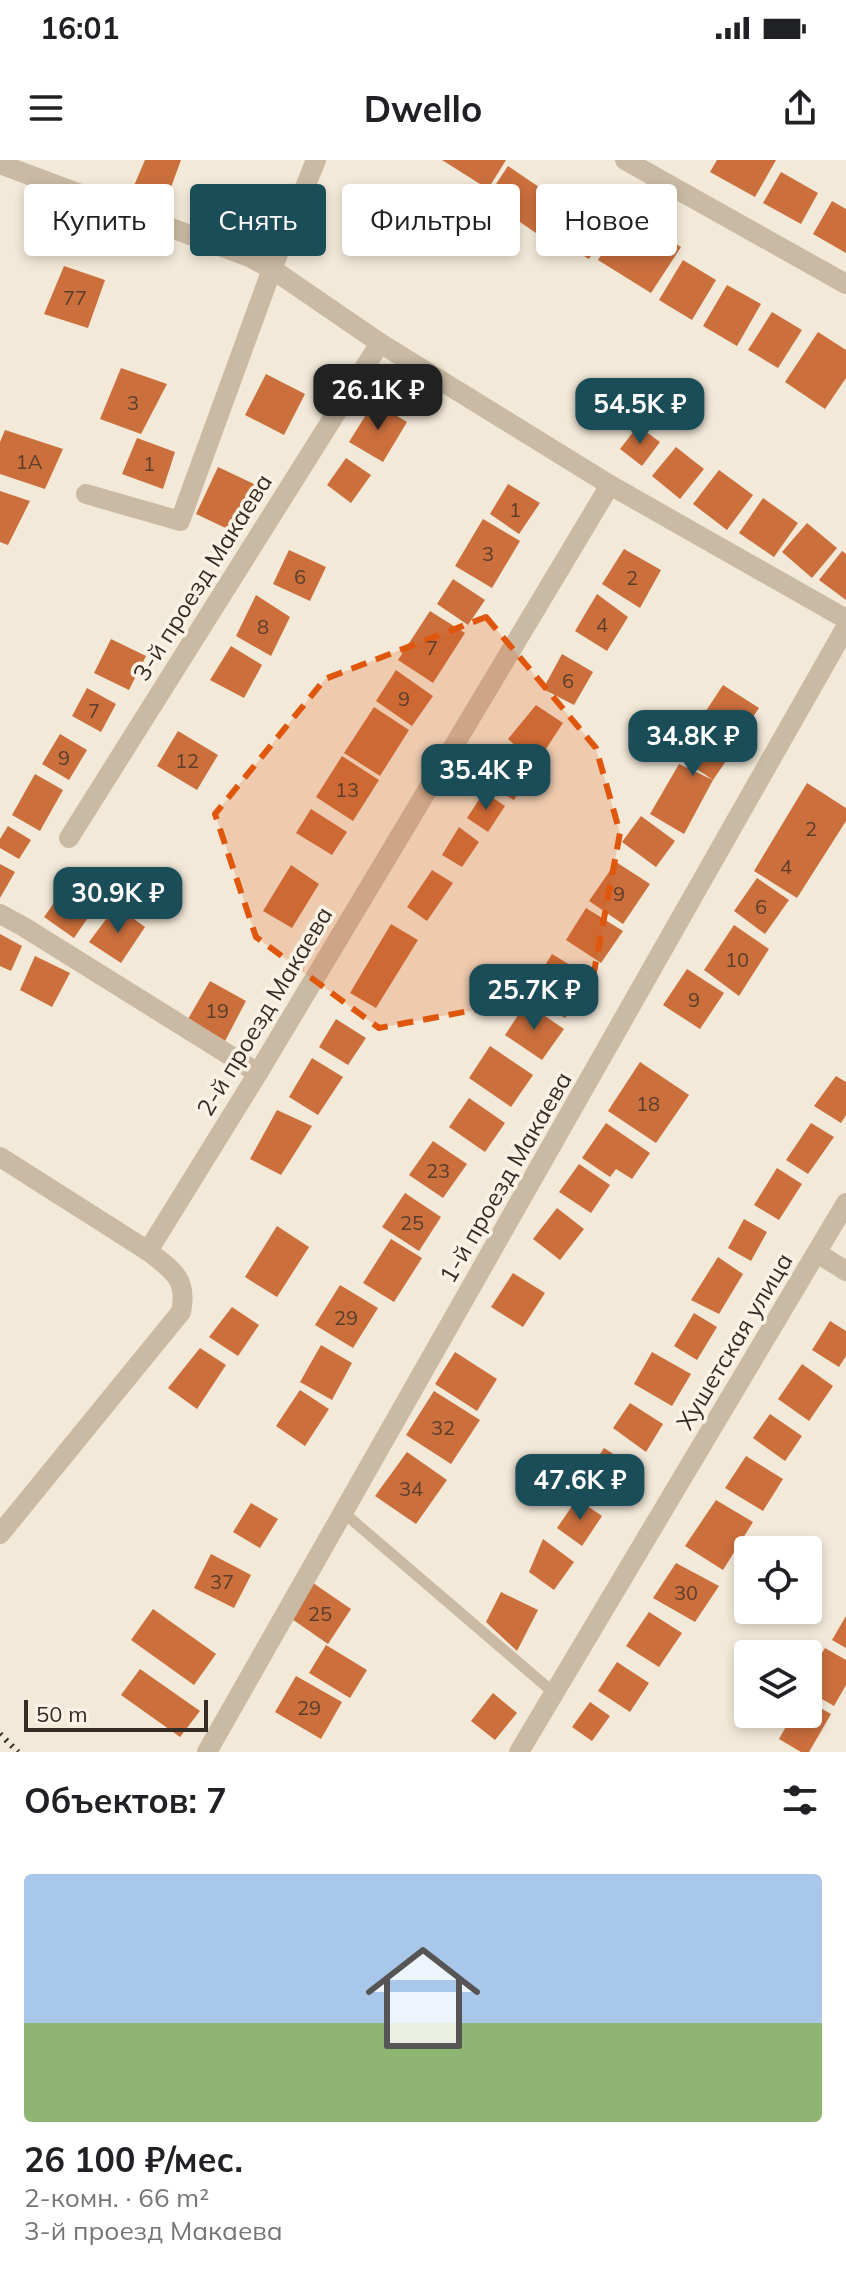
<!DOCTYPE html>
<html lang="ru">
<meta charset="utf-8">
<style>
:root{--surface:#fff;--page:#f2f2f2;--text:#202124;--muted:#757577;--accent:#1a4d58}
body{margin:0;font-family:Mulish,sans-serif;background:var(--page);color:var(--text);height:100vh;display:flex;flex-direction:column;font-size:30px;white-space:nowrap}
*{box-sizing:border-box;margin:0}
p{font-size:26px;color:var(--muted)}
.icon{flex:none;width:44px;height:44px;fill:none;stroke:currentColor;stroke-width:2;stroke-linecap:round;stroke-linejoin:round}
.map{position:relative;height:1592px;overflow:hidden}
.details{display:flex;flex-direction:column;background:var(--surface);flex:1}
.details>*{flex:none}
.top-card{position:absolute;left:24px;top:24px;width:798px;height:72px;display:flex;gap:16px}
.tools{position:absolute;left:734px;top:1376px;display:grid;gap:16px}
.tools a{display:grid;place-items:center;width:88px;height:88px;border-radius:8px;background:var(--surface);box-shadow:0 4px 12px #0003;font-size:40px}
.scale{position:absolute;left:24px;bottom:20px;width:184px;box-sizing:border-box;padding-left:8px;border:4px solid #352c26;border-top:0;font-size:22px;line-height:28px;white-space:nowrap;color:#352c26;-webkit-text-stroke:6px #faf2e5;paint-order:stroke}
.price{position:absolute;translate:-50% -68px;padding:0 18px;border-radius:16px;background:var(--accent);color:#fff;font-size:26px;line-height:52px;filter:drop-shadow(0 2px 4px #0008)}
.price::after{content:'';position:absolute;left:50%;top:48px;width:24px;height:18px;margin-left:-12px;background:inherit;clip-path:polygon(0 0,100% 0,50% 100%)}
.price.on{background:#222;color:#fff}
ul{padding:0;list-style:none}
li{display:grid;align-content:center;gap:16px;height:424px;padding:0 24px}
li span{display:grid;place-items:center;height:248px;border-radius:8px;color:#555}
li>.icon{margin-inline-start:auto}
span .icon{width:144px;height:144px;fill:#fffc;stroke-width:1}
li b{font-size:34px}
h2{display:flex;justify-content:space-between;align-items:center;height:96px;padding:0 24px;font-size:34px}
.pill{padding:0 28px;border-radius:8px;background:var(--surface);box-shadow:0 4px 12px #0003;font-size:28px;line-height:72px}
.pill.on{background:var(--accent);color:#fff}
.status{display:flex;justify-content:space-between;align-items:center;height:56px;padding:0 40px;background:var(--surface);direction:ltr}
.status svg{height:22px;fill:currentColor}
header{display:flex;justify-content:space-between;align-items:center;height:104px;padding:0 24px;background:var(--surface);font-size:36px;font-weight:700}
.map>svg:first-child{display:block}
.building{fill:#cb6f3d}
.lines{fill:none;stroke-linecap:round;stroke-linejoin:round}
.lane{stroke:#cabaa4;stroke-width:11}
.street{stroke:#cabaa4;stroke-width:20}
.rail{stroke:#352c26;stroke-width:6;stroke-dasharray:2 6;stroke-linecap:butt}
.marked{fill:#df570d;fill-opacity:0.2;stroke:#df570d;stroke-width:6;stroke-dasharray:16 10;stroke-linejoin:round}
.labels{text-anchor:middle;dominant-baseline:central;stroke-width:7;stroke-linejoin:round;paint-order:stroke}
.number-label{font-size:20px;fill:#5a3d2c}
.street-label{font-size:24px;fill:#352c26;stroke:#faf2e5}
</style>
<div class="status"><b>16:01</b><svg viewBox="0 0 49 12"><path d="M0 12V9h3v3zM5 12V6h3v6zM10 12V3h3v9zM15 12V0h3v12zM26 1h20v11H26zM47 4h2v5h-2z"/></svg></div>
<header><svg class="icon" aria-label="menu" viewBox="0 0 24 24"><path d="M4 6h16M4 12h16M4 18h16"/></svg>Dwello<svg class="icon" aria-label="share" viewBox="0 0 24 24"><path d="M12 15V3M7 8l5-5 5 5M5 13v7h14v-7"/></svg></header>
<div class="map">
<svg width="846" height="1592" viewBox="0 0 846 1592">
<rect width="100%" height="100%" fill="#f2e9d8"/>
<!-- building -->
<g class="building">
<path d="M145 0H181L167 38 133 28Z"/>
<path d="M442 0H506L488 29Z"/>
<path d="M717 0H776L755 37 710 12Z"/>
<path d="M508 6 558 40 536 73 486 39Z"/>
<path d="M781 12 818 33 801 64 763 43Z"/>
<path d="M591 31 620 48 589 99 560 82Z"/>
<path d="M51 39 84 53 66 96 33 82Z"/>
<path d="M832 41 846 49V93L813 74Z"/>
<path d="M628 54 681 87 651 133 598 100Z"/>
<path d="M683 100 716 120 692 160 659 140Z"/>
<path d="M64 106 105 120 88 168 44 154Z"/>
<path d="M727 125 761 144 737 186 703 166Z"/>
<path d="M772 152 802 170 778 208 748 190Z"/>
<path d="M818 172 846 190V218L825 249 785 222Z"/>
<path d="M121 208 167 224 141 274 100 259Z"/>
<path d="M266 214 305 234 284 275 245 255Z"/>
<path d="M374 242 407 262 383 302 349 282Z"/>
<path d="M638 266 660 282 642 306 620 289Z"/>
<path d="M5 270 63 289 45 329 0 314V282Z"/>
<path d="M137 278 175 292 163 329 122 314Z"/>
<path d="M676 287 704 309 680 339 652 316Z"/>
<path d="M346 298 371 315 351 343 327 325Z"/>
<path d="M218 307 254 324 232 371 196 354Z"/>
<path d="M719 310 753 335 727 370 693 344Z"/>
<path d="M508 324 540 343 519 374 490 354Z"/>
<path d="M0 331 30 341 8 385 0 382Z"/>
<path d="M763 338 798 363 774 397 739 373Z"/>
<path d="M483 359 520 381 492 428 455 406Z"/>
<path d="M807 363 837 388 812 418 782 392Z"/>
<path d="M624 389 661 410 640 448 602 424Z"/>
<path d="M289 390 326 407 310 441 273 424Z"/>
<path d="M842 391 846 394V440L819 420Z"/>
<path d="M453 419 485 440 468 465 437 444Z"/>
<path d="M597 434 628 457 607 491 575 471Z"/>
<path d="M256 435 290 457 271 496 236 476Z"/>
<path d="M430 451 465 473 433 523 398 500Z"/>
<path d="M111 479 146 496 129 530 94 513Z"/>
<path d="M231 486 262 505 244 538 210 520Z"/>
<path d="M562 494 593 512 574 545 543 529Z"/>
<path d="M396 510 433 536 412 566 376 541Z"/>
<path d="M723 525 759 548 737 580 702 557Z"/>
<path d="M87 528 116 544 101 572 72 556Z"/>
<path d="M536 545 563 563 536 604 508 579Z"/>
<path d="M374 547 409 570 380 616 344 593Z"/>
<path d="M703 562 737 585 713 620 684 674 650 654 679 604 713 620 679 597Z"/>
<path d="M178 571 218 595 197 630 157 606Z"/>
<path d="M60 574 87 590 69 620 42 604Z"/>
<path d="M505 594 532 610 514 640 487 625Z"/>
<path d="M342 596 379 620 353 661 316 637Z"/>
<path d="M35 614 63 630 40 671 12 655Z"/>
<path d="M807 623 846 648V661L797 738 754 711Z"/>
<path d="M484 632 505 646 488 672 467 658Z"/>
<path d="M311 649 347 672 332 695 296 673Z"/>
<path d="M641 656 675 681 656 707 622 682Z"/>
<path d="M8 666 31 680 19 699 0 688V679Z"/>
<path d="M459 667 479 682 462 707 442 695Z"/>
<path d="M616 702 650 724 623 764 589 741Z"/>
<path d="M0 704 15 712 0 738Z"/>
<path d="M291 705 319 724 292 768 263 751Z"/>
<path d="M78 709 107 730 74 778 44 757Z"/>
<path d="M432 710 453 723 427 761 407 747Z"/>
<path d="M757 718 789 740 765 774 734 751Z"/>
<path d="M116 746 145 767 121 803 89 782Z"/>
<path d="M586 748 623 771 601 803 566 780Z"/>
<path d="M391 764 418 780 376 848 350 833Z"/>
<path d="M734 765 769 789 739 836 704 810Z"/>
<path d="M0 774 22 786 11 811 0 806Z"/>
<path d="M552 794 590 817 565 858 527 835Z"/>
<path d="M35 796 70 813 52 847 20 830Z"/>
<path d="M687 809 724 833 700 869 663 845Z"/>
<path d="M210 821 246 841 225 881 188 859Z"/>
<path d="M526 843 564 869 542 900 505 875Z"/>
<path d="M336 859 366 878 348 905 319 887Z"/>
<path d="M490 886 533 915 511 947 469 918Z"/>
<path d="M312 898 343 917 318 955 289 937Z"/>
<path d="M640 902 689 935 656 983 608 951Z"/>
<path d="M836 916 846 922V955L841 963 814 946Z"/>
<path d="M469 938 505 963 485 992 449 967Z"/>
<path d="M277 950 312 966 281 1015 250 999Z"/>
<path d="M606 963 650 993 632 1019 616 1009 610 1017 582 998Z"/>
<path d="M811 963 834 977 808 1014 786 1000Z"/>
<path d="M433 981 467 1004 443 1038 409 1015Z"/>
<path d="M579 1004 610 1025 591 1053 559 1032Z"/>
<path d="M777 1008 802 1024 779 1060 754 1045Z"/>
<path d="M405 1033 441 1057 419 1091 382 1067Z"/>
<path d="M557 1048 584 1069 560 1100 533 1079Z"/>
<path d="M744 1059 767 1072 751 1101 728 1088Z"/>
<path d="M277 1066 309 1087 277 1137 245 1117Z"/>
<path d="M391 1079 422 1098 394 1142 363 1123Z"/>
<path d="M718 1097 743 1114 719 1154 691 1140Z"/>
<path d="M513 1113 545 1133 523 1167 491 1147Z"/>
<path d="M340 1125 378 1148 353 1188 315 1165Z"/>
<path d="M232 1147 259 1165 238 1196 209 1177Z"/>
<path d="M694 1153 717 1167 697 1200 674 1186Z"/>
<path d="M830 1161 846 1171V1196L839 1207 812 1190Z"/>
<path d="M321 1185 352 1203 332 1240 300 1222Z"/>
<path d="M200 1188 226 1205 197 1249 168 1228Z"/>
<path d="M455 1192 497 1219 477 1251 435 1224Z"/>
<path d="M652 1192 691 1214 672 1246 634 1224Z"/>
<path d="M802 1204 833 1226 809 1261 778 1239Z"/>
<path d="M300 1230 329 1249 305 1286 276 1266Z"/>
<path d="M434 1231 480 1260 451 1304 406 1275Z"/>
<path d="M630 1243 663 1264 646 1292 613 1268Z"/>
<path d="M770 1254 802 1276 785 1301 753 1278Z"/>
<path d="M604 1288 637 1309 616 1340 584 1319Z"/>
<path d="M407 1292 447 1320 416 1364 375 1336Z"/>
<path d="M746 1296 783 1319 763 1351 725 1328Z"/>
<path d="M577 1339 602 1356 582 1386 557 1368Z"/>
<path d="M716 1340 753 1362 723 1410 685 1386Z"/>
<path d="M251 1343 278 1359 260 1388 233 1372Z"/>
<path d="M543 1379 574 1402 554 1430 529 1412Z"/>
<path d="M211 1394 251 1415 234 1448 194 1428Z"/>
<path d="M676 1403 719 1426 695 1462 653 1438Z"/>
<path d="M313 1423 351 1449 328 1484 289 1457Z"/>
<path d="M501 1432 538 1450 517 1491 486 1462Z"/>
<path d="M153 1449 216 1494 194 1525 131 1480Z"/>
<path d="M649 1452 682 1473 659 1507 626 1486Z"/>
<path d="M846 1456V1488L832 1480Z"/>
<path d="M326 1485 367 1510 350 1538 309 1513Z"/>
<path d="M825 1488 846 1500V1525L834 1546 808 1531V1516Z"/>
<path d="M617 1502 649 1523 630 1552 598 1531Z"/>
<path d="M140 1509 200 1551 180 1577 121 1535Z"/>
<path d="M296 1516 342 1542 321 1579 275 1552Z"/>
<path d="M493 1533 517 1553 495 1580 471 1561Z"/>
<path d="M808 1541 831 1554 809 1592H801L779 1579 793 1554H808Z"/>
<path d="M590 1542 610 1556 592 1581 572 1567Z"/>
</g>
<g class="lines">
<!-- lane -->
<path class="lane" d="M344 1353 554 1533"/>
<!-- street -->
<g class="street">
<path d="M625 0 846 124"/>
<path d="M0 4 249 97 272 109 380 183 610 325 846 459"/>
<path d="M86 334 180 361 272 109 316 0"/>
<path d="M69 678 380 183"/>
<path d="M0 754 24 767 258 913"/>
<path d="M0 997 148 1091"/>
<path d="M817 1093 846 1111"/>
<path d="M0 1374 181 1152C188 1118 172 1110 148 1091L258 913 610 325"/>
<path d="M207 1592 846 467"/>
<path d="M519 1592 846 1043"/>
</g>
<!-- rail -->
<path class="rail" d="M0 1574 18 1592"/>
</g>
<!-- marked area -->
<path class="marked" d="M486 457 596 588 620 673 591 828 379 868 256 777 215 654 325 519Z"/>
<g class="labels">
<!-- number labels -->
<g class="number-label">
<text x="75" y="137">77</text>
<text x="133" y="242">3</text>
<text x="29" y="301">1А</text>
<text x="149" y="303">1</text>
<text x="515" y="349">1</text>
<text x="488" y="393">3</text>
<text x="300" y="416">6</text>
<text x="632" y="417">2</text>
<text x="602" y="464">4</text>
<text x="263" y="466">8</text>
<text x="432" y="487">7</text>
<text x="568" y="520">6</text>
<text x="404" y="538">9</text>
<text x="94" y="550">7</text>
<text x="64" y="597">9</text>
<text x="187" y="600">12</text>
<text x="347" y="629">13</text>
<text x="811" y="668">2</text>
<text x="786" y="706">4</text>
<text x="619" y="733">9</text>
<text x="761" y="746">6</text>
<text x="737" y="799">10</text>
<text x="694" y="839">9</text>
<text x="217" y="850">19</text>
<text x="648" y="943">18</text>
<text x="438" y="1010">23</text>
<text x="412" y="1062">25</text>
<text x="346" y="1157">29</text>
<text x="443" y="1267">32</text>
<text x="411" y="1328">34</text>
<text x="222" y="1421">37</text>
<text x="686" y="1432">30</text>
<text x="320" y="1453">25</text>
<text x="309" y="1547">29</text>
</g>
<!-- street labels -->
<g class="street-label">
<text transform="translate(202 417) rotate(-58)">3-й проезд Макаева</text>
<text transform="translate(264 851) rotate(-59)">2-й проезд Макаева</text>
<text transform="translate(505 1017) rotate(-60)">1-й проезд Макаева</text>
<text transform="translate(734 1181) rotate(-59)">Хушетская улица</text>
</g>
</g>
</svg>
<div class="tools">
<a><svg class="icon" aria-label="locate" viewBox="0 0 24 24"><circle cx="12" cy="12" r="6"/><path d="M12 2v4M12 18v4M2 12h4M18 12h4"/></svg></a>
<a><svg class="icon" aria-label="layers" viewBox="0 0 24 24"><path d="M12 4l9 5-9 5-9-5zM3 14l9 5 9-5"/></svg></a>
</div>
<div class="scale">50 m</div>
<b class="price on" style="left:378px;top:272px">26.1K ₽</b>
<b class="price" style="left:640px;top:286px">54.5K ₽</b>
<b class="price" style="left:693px;top:618px">34.8K ₽</b>
<b class="price" style="left:486px;top:652px">35.4K ₽</b>
<b class="price" style="left:118px;top:775px">30.9K ₽</b>
<b class="price" style="left:534px;top:872px">25.7K ₽</b>
<b class="price" style="left:580px;top:1362px">47.6K ₽</b>
<div class="top-card">
<a class="pill">Купить</a>
<a class="pill on">Снять</a>
<a class="pill">Фильтры</a>
<a class="pill">Новое</a>
</div>
</div>
<section class="details">
<h2>Объектов: 7<svg class="icon" aria-label="filters" viewBox="0 0 24 24"><path d="M4 7h16M4 17h16"/><circle cx="9" cy="7" r="2"/><circle cx="15" cy="17" r="2"/></svg></h2>
<ul>
<li><span style="background:linear-gradient(#a9c7e8 60%,#8fb573 0)"><svg class="icon" aria-label="home" viewBox="0 0 24 24"><path d="M3 11l9-7 9 7M6 9v11h12V9"/></svg></span><div><b>26 100 ₽/мес.</b><p>2-комн. · 66 m²</p><p>3-й проезд Макаева</p></div></li>
</ul>
</section>
